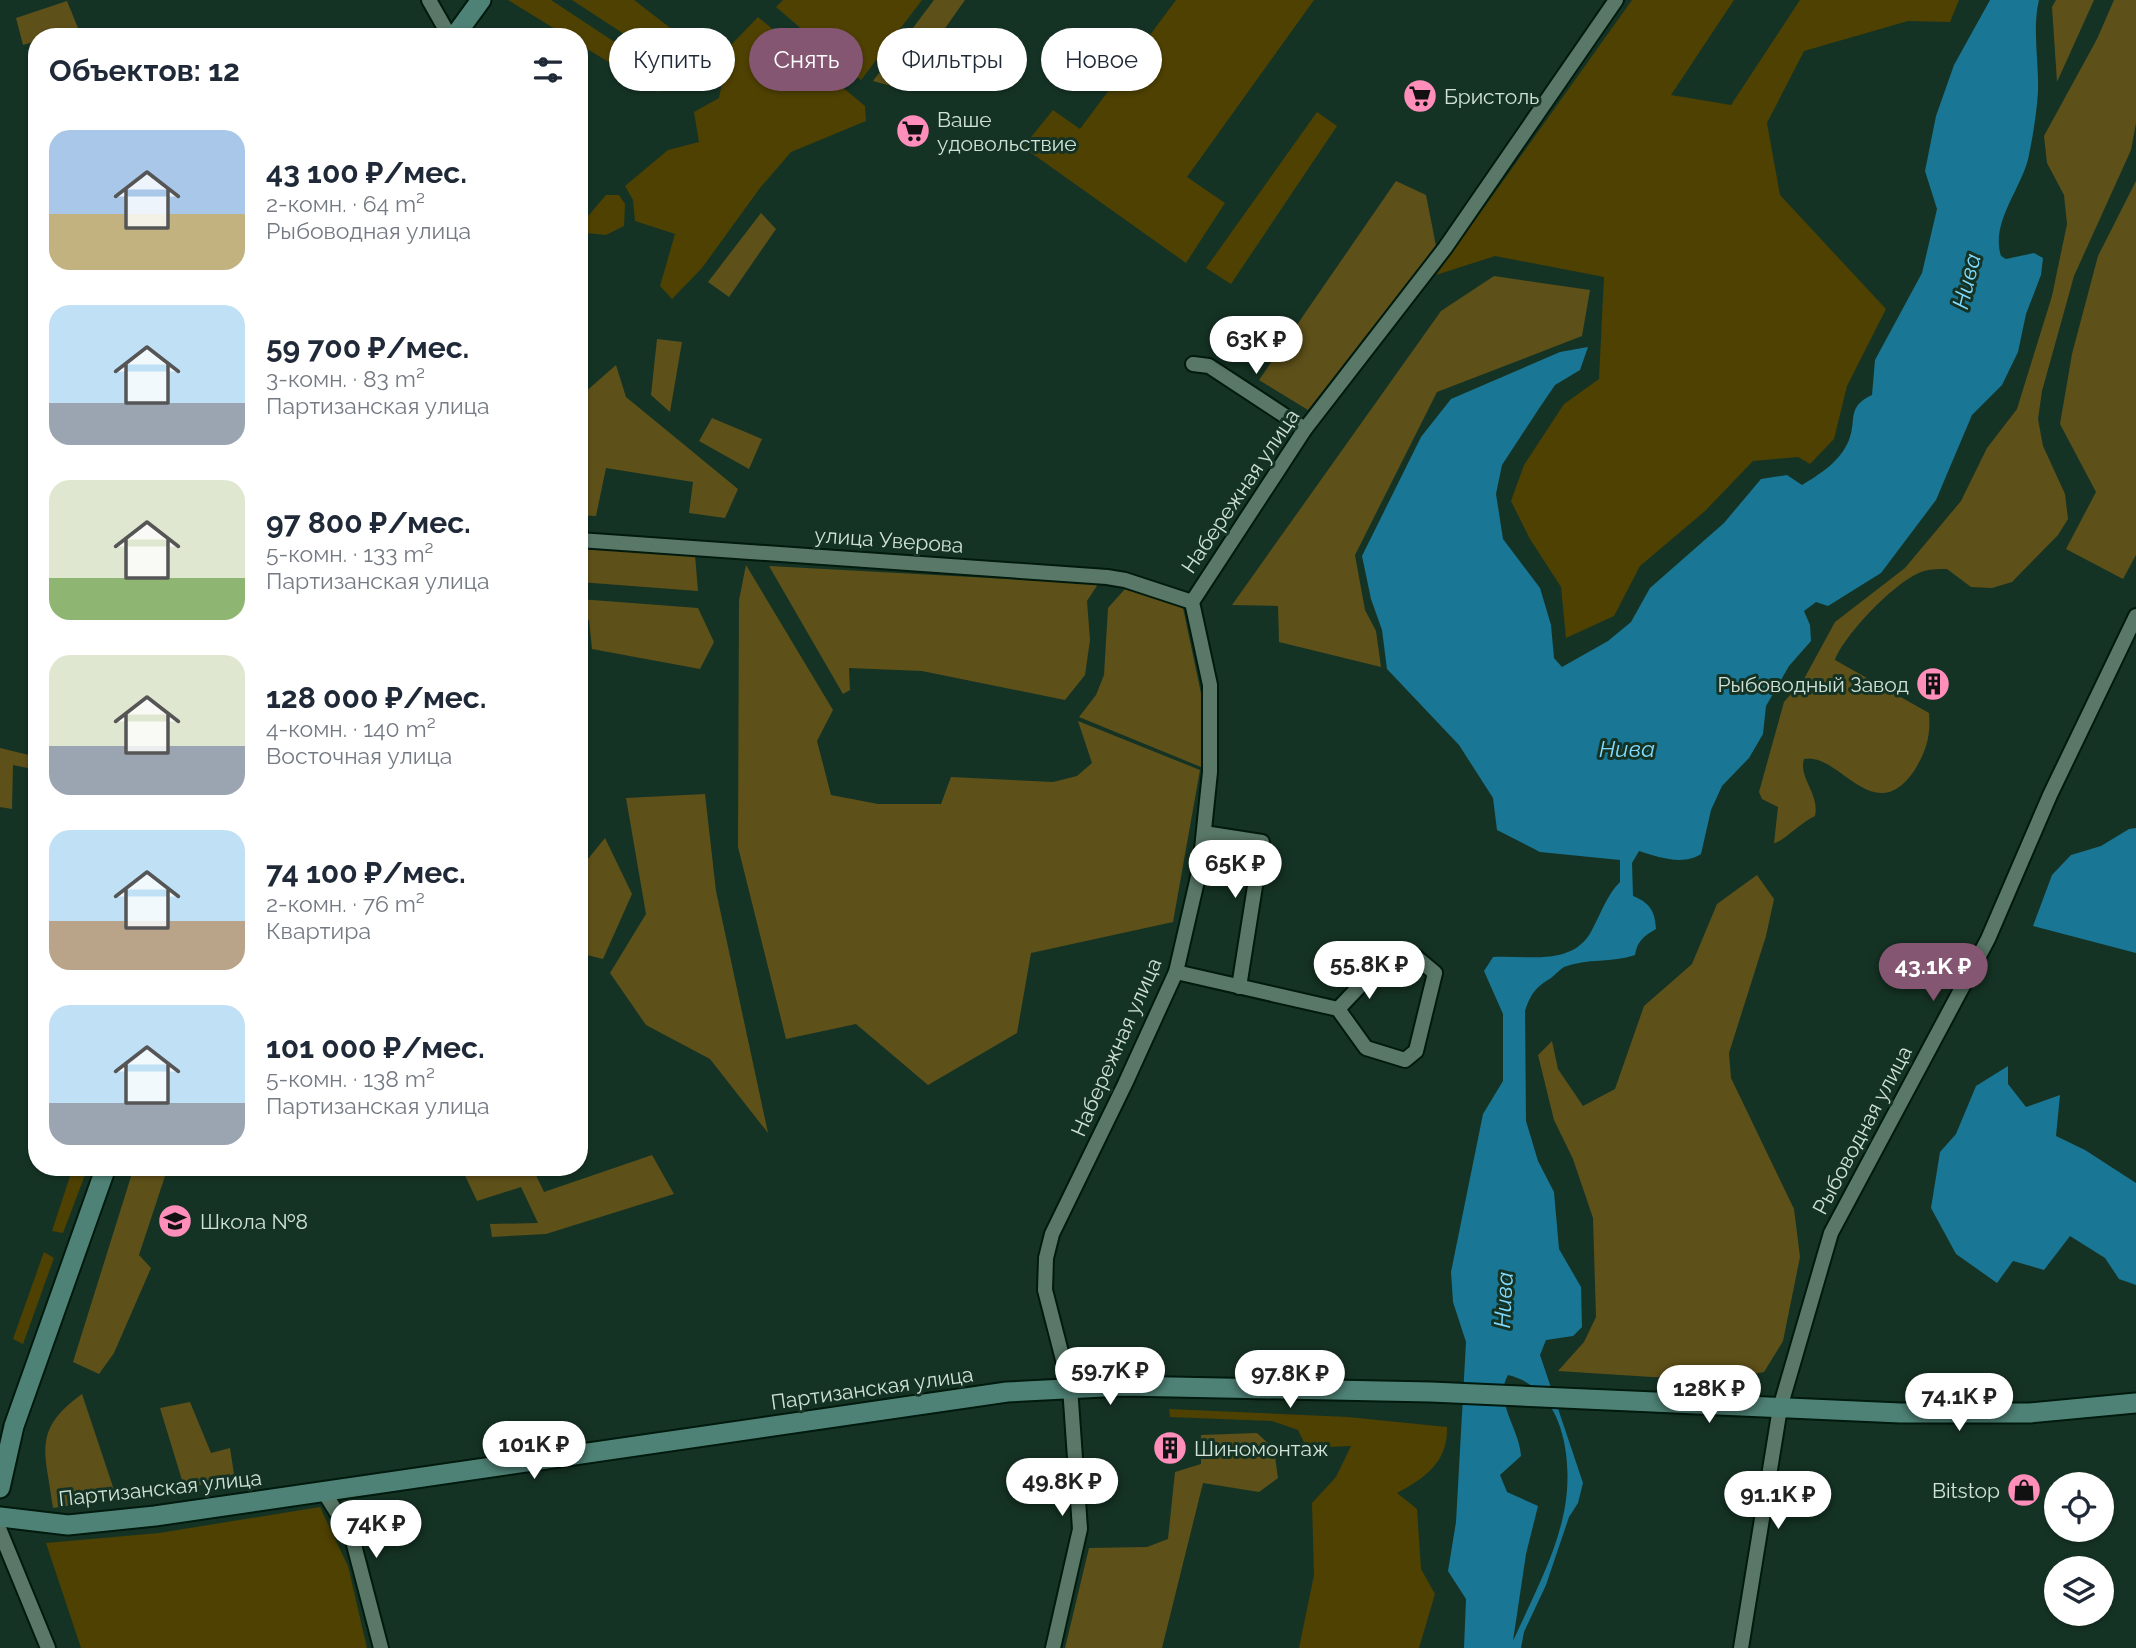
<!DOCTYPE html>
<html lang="ru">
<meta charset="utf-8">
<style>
:root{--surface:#fff;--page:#f2f2f3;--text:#1f2937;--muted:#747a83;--accent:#845672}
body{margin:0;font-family:Raleway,sans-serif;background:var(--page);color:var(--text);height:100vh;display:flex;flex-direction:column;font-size:26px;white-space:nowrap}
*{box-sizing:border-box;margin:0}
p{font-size:23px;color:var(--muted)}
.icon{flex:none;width:38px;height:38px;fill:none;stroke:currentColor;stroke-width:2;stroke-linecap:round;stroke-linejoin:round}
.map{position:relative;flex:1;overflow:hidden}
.sheet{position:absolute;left:28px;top:28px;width:560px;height:1148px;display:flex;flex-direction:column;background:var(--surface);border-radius:28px;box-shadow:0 2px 5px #0004}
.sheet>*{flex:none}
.banner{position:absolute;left:609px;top:28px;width:665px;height:63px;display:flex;gap:14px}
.tools{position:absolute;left:2044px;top:1472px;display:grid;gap:14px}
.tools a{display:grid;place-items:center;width:70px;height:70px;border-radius:50%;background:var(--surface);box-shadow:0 2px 5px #0004;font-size:35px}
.price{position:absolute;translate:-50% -60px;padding:0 16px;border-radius:24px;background:#fff;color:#222;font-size:23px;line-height:46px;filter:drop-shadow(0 2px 4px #0008)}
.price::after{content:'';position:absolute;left:50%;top:42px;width:21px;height:16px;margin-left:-10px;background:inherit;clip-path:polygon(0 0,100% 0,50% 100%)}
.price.current{background:var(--accent);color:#fff}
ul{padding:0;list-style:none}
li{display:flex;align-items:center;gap:21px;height:175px;padding:0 21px}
li span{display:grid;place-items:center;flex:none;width:196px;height:140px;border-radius:21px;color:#555}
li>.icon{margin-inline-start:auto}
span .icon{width:84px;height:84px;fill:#fffc;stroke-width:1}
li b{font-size:30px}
h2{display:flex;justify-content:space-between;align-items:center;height:84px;padding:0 21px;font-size:30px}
.tag{padding:0 24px;border-radius:32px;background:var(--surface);box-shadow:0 2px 5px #0004;font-size:24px;line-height:63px}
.tag.current{background:var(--accent);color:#fff}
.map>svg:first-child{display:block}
.green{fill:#4f4102}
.forest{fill:#5e5019}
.water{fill:#197694;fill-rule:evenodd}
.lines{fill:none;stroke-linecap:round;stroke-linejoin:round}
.minor-casing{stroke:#001a0d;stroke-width:18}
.secondary-casing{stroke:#001a0d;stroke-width:23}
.minor{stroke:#597867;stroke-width:14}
.secondary{stroke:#4f8276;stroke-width:19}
.labels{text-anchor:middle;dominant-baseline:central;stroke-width:6;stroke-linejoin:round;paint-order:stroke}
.poi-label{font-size:21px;fill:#d0e1d7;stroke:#153324;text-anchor:start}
.street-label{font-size:21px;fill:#d0e1d7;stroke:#153324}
.water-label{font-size:23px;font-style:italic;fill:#82dbfe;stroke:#153324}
</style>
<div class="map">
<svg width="2136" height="1648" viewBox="0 0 2136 1648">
<rect width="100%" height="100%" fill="#153324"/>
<!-- green -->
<g class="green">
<path d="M508 0H551L669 78 658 92 579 44V37H568Z"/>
<path d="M572 0H634L695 47 676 68Z"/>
<path d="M783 0H922L861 80 776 7Z"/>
<path d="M1176 0H1314L1187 177 1225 203 1186 263 1023 147 1053 110 1080 129Z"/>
<path d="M1632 0H1734L1671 95 1731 105 1800 0H1959L1950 22 1908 21 1804 51 1767 123 1780 195 1886 309 1847 386 1834 439 1810 464 1798 457 1753 461 1705 511 1640 566 1614 616 1566 638 1561 587 1530 539 1511 501 1524 465 1564 404 1599 379 1604 277 1495 256 1436 275Z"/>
<path d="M758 17 865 106 866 121 791 152 760 188 702 268 672 299 660 286 675 234 635 221 633 200 625 186 668 150 699 142 694 112 719 98 729 47Z"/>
<path d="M1317 112 1337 126 1231 284 1206 268Z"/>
<path d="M606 195H619L625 204 624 226 606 235 586 233 583 222Z"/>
<path d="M73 1167H88L63 1233 52 1231Z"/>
<path d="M44 1252 54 1258 23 1344 13 1339Z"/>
<path d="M1169 1409 1348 1417 1447 1427C1448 1462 1425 1478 1397 1493L1417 1509 1421 1569 1435 1594 1419 1648H1299L1314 1575 1312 1503 1336 1477 1351 1446 1328 1447 1312 1458 1298 1430 1272 1421 1170 1417Z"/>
<path d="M320 1507 348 1566 367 1648H81L46 1543 159 1533Z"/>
</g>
<!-- forest -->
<g class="forest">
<path d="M934 0H965L902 89 873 81Z"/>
<path d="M2056 0H2094L2057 82 2052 7Z"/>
<path d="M2114 0H2136V123L2131 150 2074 276 2042 391 2038 419 2043 446 2065 494 2068 519 2058 535 2012 582 1992 588 1971 587 1947 569C1940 569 1931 569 1924 571 1897 579 1844 635 1835 660L1929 713C1931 736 1926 752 1914 771 1874 830 1838 751 1804 759 1798 778 1820 794 1815 816 1801 822 1783 842 1774 843L1778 807 1762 799 1759 792 1784 702 1804 679 1835 622 1905 568 1961 501 1987 448 2017 409 2052 296 2067 224 2064 195 2047 163 2044 136 2097 39Z"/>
<path d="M67 1 78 28 51 37H37V41L23 45 16 18Z"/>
<path d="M1396 181 1426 195 1436 246 1308 410 1259 380Z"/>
<path d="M2136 181V555L2123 579 2066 549 2096 492 2060 424 2072 354 2098 256Z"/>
<path d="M761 213 776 229 729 297 708 282Z"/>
<path d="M1494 276 1590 290 1582 336 1437 392 1355 555 1365 610 1376 631 1381 667 1279 642 1278 606 1232 605 1441 311Z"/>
<path d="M657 339 682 342 670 412 651 395Z"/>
<path d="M616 365 626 397 738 489 725 518 689 513 693 482 606 468 596 516 579 515V426L583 394Z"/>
<path d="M712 418 762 439 749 469 699 441Z"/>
<path d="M579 549 695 555 698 591 579 582Z"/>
<path d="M746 565 833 710 817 741 831 795 878 804H941L951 777 1053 782 1077 776 1092 763 1078 721 1200 770 1173 922 1031 953 1017 1033 928 1085 856 1024 786 1039 738 847 739 600Z"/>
<path d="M769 566 1098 584 1087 601 1090 640 1085 675 1065 700 922 671 849 668 850 690 843 694Z"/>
<path d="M1135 588 1183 608 1206 717 1201 767 1079 717 1096 695 1104 675 1108 608 1125 589Z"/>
<path d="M579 599 698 608 714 642 700 669 592 649 589 620 579 618Z"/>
<path d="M0 748 37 757V770L13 765 12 809 0 807Z"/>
<path d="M705 794 716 891 768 1133 710 1059 646 1025 610 973 646 914 626 798Z"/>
<path d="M605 838 632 894 603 959 579 953V870Z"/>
<path d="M1757 875 1774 899 1766 936 1729 1053 1731 1078 1794 1209 1800 1257 1783 1341 1764 1372 1715 1381 1558 1371 1584 1342 1596 1317 1593 1218 1573 1159 1554 1120 1538 1055 1552 1041 1558 1069 1583 1106 1615 1089 1644 1006 1692 964 1717 904Z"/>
<path d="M652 1155 674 1194 546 1234 492 1237 490 1224 538 1223 521 1187 477 1201 461 1167H532L544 1192Z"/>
<path d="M134 1167H168L139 1255 151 1268 114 1353 99 1374 73 1362Z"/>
<path d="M82 1394 115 1493 94 1502 53 1508C46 1452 31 1431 82 1394Z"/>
<path d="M190 1402 211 1453 230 1448 234 1474 185 1490 160 1408Z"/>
<path d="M1257 1433 1274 1449 1278 1478 1259 1492 1203 1483 1162 1648H1065L1089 1548 1147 1547 1168 1539 1175 1472 1201 1464V1435Z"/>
</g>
<!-- water -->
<g class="water">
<path d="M1990 0H2039C2032 29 2039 61 2038 91 2037 111 2033 135 2029 155 2023 187 1990 222 2001 256L2006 259 2034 253 2043 258 2041 275 2026 314 2018 352 2002 385 1972 415 1936 500 1881 573 1828 606 1816 602 1804 611 1810 625 1811 641 1789 666 1766 706 1763 734 1749 758 1722 786 1711 810 1701 854C1683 866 1658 857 1639 851L1632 863 1633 896C1650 903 1655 911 1656 929 1644 936 1637 941 1635 955 1612 963 1587 958 1564 967 1559 970 1556 974 1551 978 1536 987 1531 993 1525 1011L1526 1121 1538 1161 1554 1192 1559 1249 1581 1287 1582 1327 1573 1336 1546 1340 1540 1355 1583 1483 1578 1503 1569 1517 1546 1585 1524 1632 1521 1648H1464L1466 1599 1448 1571 1456 1522 1466 1342 1453 1302 1451 1272 1483 1114 1503 1081V1014L1484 971 1493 957C1528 955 1573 967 1592 930 1601 913 1607 895 1620 882V860L1540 852 1497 830 1493 798 1459 745 1387 669 1382 630 1371 599 1362 556 1421 437 1451 399 1560 352 1588 347 1580 370 1555 385 1538 410 1502 465 1496 494 1503 539 1540 588 1551 625 1554 658 1562 667 1608 641 1631 622 1650 588 1724 523 1761 479 1787 475 1802 485C1820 474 1840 462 1849 440 1857 420 1846 407 1872 395L1875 360 1922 273 1937 209 1925 171 1936 116 1954 65ZM1508 1375C1568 1389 1575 1471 1562 1521 1552 1562 1530 1603 1513 1641L1526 1554 1538 1506 1507 1492 1500 1475 1521 1456C1520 1429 1493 1401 1508 1375Z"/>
<path d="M2136 828V953L2033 926 2052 875 2071 855 2101 846 2129 829Z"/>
<path d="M2008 1066V1084L2026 1107 2060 1095 2056 1136 2085 1150 2136 1183V1285L2119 1279 2105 1258 2070 1236 2044 1270 2013 1261 1997 1283 1956 1254 1931 1208 1940 1152 1956 1134 1976 1086Z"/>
</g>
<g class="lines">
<!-- minor casing -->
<g class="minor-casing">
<g id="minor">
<path d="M429 0 450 37"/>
<path d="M1193 364 1209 366 1305 429"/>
<path d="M579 540 1107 577 1125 580 1192 602"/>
<path d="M1204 833 1262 842 1239 987"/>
<path d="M1176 972 1338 1009 1376 969 1411 953 1435 973 1416 1051 1405 1060 1366 1048 1338 1009"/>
<path d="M324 1492 352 1537 381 1648"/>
<path d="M0 1531 48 1648"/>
<path d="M1053 1648 1080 1529 1070 1387 1045 1290 1046 1258 1052 1234 1125 1084 1176 972 1200 868 1210 772V685L1192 602 1305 429 1445 248 1616 0"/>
<path d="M1741 1648 1780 1408 1831 1233 1988 939 2050 795 2136 616"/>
</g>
</g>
<!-- secondary casing -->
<g class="secondary-casing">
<g id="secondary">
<path d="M454 37 481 0"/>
<path d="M0 1488 14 1426 106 1167"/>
<path d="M0 1517 68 1525 155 1516 1007 1392 1123 1386 1431 1392 1900 1413H2030L2136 1403"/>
</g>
</g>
<!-- minor -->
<use href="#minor" class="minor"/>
<!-- secondary -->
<use href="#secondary" class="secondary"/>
</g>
<!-- icons -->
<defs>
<g id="supermarket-disc" transform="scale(1.75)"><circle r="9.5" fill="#ff8eba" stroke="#153324"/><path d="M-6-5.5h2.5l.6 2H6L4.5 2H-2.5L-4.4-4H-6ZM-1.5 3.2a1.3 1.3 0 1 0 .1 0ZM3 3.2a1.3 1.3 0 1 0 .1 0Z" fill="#111"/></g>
<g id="building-disc" transform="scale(1.75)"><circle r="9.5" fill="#ff8eba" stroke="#153324"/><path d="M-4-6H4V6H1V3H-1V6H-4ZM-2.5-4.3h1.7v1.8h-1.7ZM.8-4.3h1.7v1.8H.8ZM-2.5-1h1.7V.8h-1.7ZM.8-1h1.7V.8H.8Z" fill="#111"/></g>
<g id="school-disc" transform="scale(1.75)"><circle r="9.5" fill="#ff8eba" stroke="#153324"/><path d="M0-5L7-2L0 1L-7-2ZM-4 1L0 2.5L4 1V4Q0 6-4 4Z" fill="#111"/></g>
<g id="shop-disc" transform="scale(1.75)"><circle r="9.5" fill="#ff8eba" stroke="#153324"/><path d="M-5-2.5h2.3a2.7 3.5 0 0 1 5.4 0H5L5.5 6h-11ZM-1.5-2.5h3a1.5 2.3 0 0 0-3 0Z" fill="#111"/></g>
</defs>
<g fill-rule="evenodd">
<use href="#supermarket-disc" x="1420" y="96"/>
<use href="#supermarket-disc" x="913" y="131"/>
<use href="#building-disc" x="1933" y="684"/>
<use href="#school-disc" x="175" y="1221"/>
<use href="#building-disc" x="1170" y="1448"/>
<use href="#shop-disc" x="2024" y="1490"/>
</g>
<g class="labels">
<!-- poi labels -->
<g class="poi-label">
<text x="1444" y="96">Бристоль</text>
<text x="937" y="119">Ваше<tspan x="937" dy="24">удовольствие</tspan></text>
<text x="1909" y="684" text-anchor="end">Рыбоводный Завод</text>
<text x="200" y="1221">Школа №8</text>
<text x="1194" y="1448">Шиномонтаж</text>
<text x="2000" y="1490" text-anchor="end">Bitstop</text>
</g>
<!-- street labels -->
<g class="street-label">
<text transform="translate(1240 491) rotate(-56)">Набережная улица</text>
<text transform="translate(889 540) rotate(4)">улица Уверова</text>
<text transform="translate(1116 1047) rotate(-66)">Набережная улица</text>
<text transform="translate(1862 1130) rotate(-62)">Рыбоводная улица</text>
<text transform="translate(872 1388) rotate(-8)">Партизанская улица</text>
<text transform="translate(160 1488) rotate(-6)">Партизанская улица</text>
</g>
<!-- water labels -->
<g class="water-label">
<text transform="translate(1966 281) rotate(-76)">Нива</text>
<text x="1627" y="748">Нива</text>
<text transform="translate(1503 1300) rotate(-87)">Нива</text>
</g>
</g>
</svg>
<div class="tools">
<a><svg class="icon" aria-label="locate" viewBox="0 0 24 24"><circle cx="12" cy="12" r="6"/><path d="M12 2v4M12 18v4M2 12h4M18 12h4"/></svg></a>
<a><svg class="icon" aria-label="layers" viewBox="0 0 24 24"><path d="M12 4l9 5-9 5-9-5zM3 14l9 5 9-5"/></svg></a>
</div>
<b class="price" style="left:1256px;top:376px">63K ₽</b>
<b class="price" style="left:1235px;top:900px">65K ₽</b>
<b class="price" style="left:1369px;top:1001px">55.8K ₽</b>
<b class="price current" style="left:1933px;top:1003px">43.1K ₽</b>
<b class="price" style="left:1110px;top:1407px">59.7K ₽</b>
<b class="price" style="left:1290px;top:1410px">97.8K ₽</b>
<b class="price" style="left:1709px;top:1425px">128K ₽</b>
<b class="price" style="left:1959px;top:1433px">74.1K ₽</b>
<b class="price" style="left:534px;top:1481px">101K ₽</b>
<b class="price" style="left:1062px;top:1518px">49.8K ₽</b>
<b class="price" style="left:1778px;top:1531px">91.1K ₽</b>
<b class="price" style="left:376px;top:1560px">74K ₽</b>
<div class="banner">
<a class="tag">Купить</a>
<a class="tag current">Снять</a>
<a class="tag">Фильтры</a>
<a class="tag">Новое</a>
</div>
<section class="sheet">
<h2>Объектов: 12<svg class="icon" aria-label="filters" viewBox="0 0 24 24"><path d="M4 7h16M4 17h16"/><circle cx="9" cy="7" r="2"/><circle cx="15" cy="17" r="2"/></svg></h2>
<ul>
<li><span style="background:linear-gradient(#a9c7e8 60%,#c2b280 0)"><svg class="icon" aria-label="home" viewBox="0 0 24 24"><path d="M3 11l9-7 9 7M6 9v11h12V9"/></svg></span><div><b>43 100 ₽/мес.</b><p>2-комн. · 64 m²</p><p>Рыбоводная улица</p></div></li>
<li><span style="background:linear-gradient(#bfe0f5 70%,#9aa5b1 0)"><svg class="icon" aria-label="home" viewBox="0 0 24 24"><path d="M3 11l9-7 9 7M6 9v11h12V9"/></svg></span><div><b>59 700 ₽/мес.</b><p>3-комн. · 83 m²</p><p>Партизанская улица</p></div></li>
<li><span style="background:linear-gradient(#dfe7d0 70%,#8fb573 0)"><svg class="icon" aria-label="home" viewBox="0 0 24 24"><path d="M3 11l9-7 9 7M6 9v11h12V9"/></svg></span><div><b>97 800 ₽/мес.</b><p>5-комн. · 133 m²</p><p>Партизанская улица</p></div></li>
<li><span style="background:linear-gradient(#dfe7d0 65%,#9aa5b1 0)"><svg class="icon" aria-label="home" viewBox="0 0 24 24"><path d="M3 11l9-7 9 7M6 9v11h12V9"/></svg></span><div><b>128 000 ₽/мес.</b><p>4-комн. · 140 m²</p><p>Восточная улица</p></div></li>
<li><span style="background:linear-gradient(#bfe0f5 65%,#b9a48a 0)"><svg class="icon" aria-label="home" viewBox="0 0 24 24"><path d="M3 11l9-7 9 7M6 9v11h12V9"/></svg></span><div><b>74 100 ₽/мес.</b><p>2-комн. · 76 m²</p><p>Квартира</p></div></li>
<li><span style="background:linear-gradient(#bfe0f5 70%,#9aa5b1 0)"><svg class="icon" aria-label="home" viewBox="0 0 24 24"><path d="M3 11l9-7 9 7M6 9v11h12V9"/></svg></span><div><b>101 000 ₽/мес.</b><p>5-комн. · 138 m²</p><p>Партизанская улица</p></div></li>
</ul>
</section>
</div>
